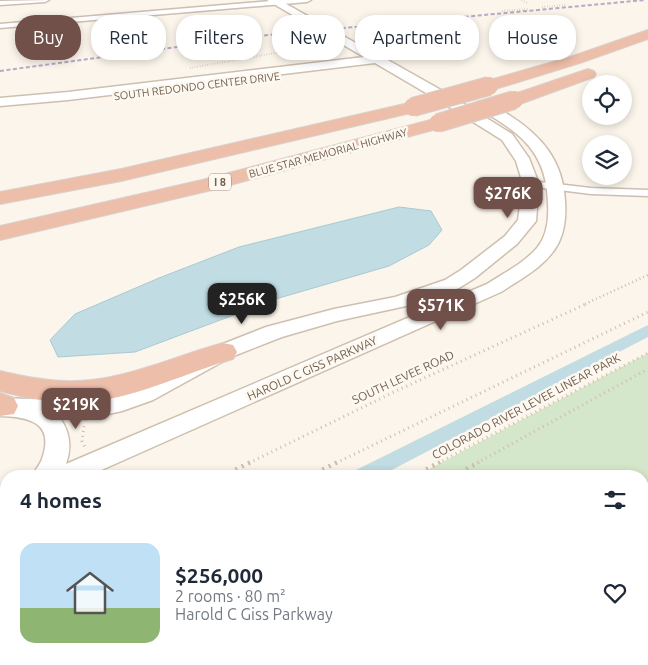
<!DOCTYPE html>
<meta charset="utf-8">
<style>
:root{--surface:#fff;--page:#f2f2f3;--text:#1f2937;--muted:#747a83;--line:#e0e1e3;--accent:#715049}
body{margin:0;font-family:Ubuntu,sans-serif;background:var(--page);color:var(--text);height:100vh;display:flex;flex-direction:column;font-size:19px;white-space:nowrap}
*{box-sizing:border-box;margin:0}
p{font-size:16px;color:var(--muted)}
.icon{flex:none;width:28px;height:28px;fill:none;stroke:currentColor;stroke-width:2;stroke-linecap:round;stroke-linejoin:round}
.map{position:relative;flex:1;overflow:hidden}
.side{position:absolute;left:0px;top:470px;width:649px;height:195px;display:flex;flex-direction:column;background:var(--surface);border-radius:20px 20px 0 0;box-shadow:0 2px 8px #0003}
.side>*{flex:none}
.top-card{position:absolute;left:15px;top:15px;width:619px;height:45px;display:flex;gap:10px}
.fabs{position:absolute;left:582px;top:75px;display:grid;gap:10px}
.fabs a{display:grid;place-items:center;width:50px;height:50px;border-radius:50%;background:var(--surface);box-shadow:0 2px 8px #0003;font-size:25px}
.price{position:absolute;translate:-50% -42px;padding:0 11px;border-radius:10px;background:var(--accent);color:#fff;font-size:16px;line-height:32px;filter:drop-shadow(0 1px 2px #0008)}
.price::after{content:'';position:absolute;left:50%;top:30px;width:15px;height:11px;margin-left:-8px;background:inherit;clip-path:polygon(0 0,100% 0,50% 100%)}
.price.active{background:#222;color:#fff}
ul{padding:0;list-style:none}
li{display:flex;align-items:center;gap:15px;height:125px;padding:0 20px}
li+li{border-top:1px solid var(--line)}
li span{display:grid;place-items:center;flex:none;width:140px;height:100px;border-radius:15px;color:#555}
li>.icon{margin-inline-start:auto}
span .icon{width:60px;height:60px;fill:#fffc;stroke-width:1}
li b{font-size:21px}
h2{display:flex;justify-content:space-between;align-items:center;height:60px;padding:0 20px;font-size:21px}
.tag{padding:0 18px;border-radius:20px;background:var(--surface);box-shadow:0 2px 8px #0003;font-size:18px;line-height:45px}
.tag.active{background:var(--accent);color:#fff}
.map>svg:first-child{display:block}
.green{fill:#d5e7ca}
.water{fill:#c1dce2;stroke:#a8cad3}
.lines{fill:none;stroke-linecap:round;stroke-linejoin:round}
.canal{fill:#c1dce2;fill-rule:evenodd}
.street-casing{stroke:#ccbeb2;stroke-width:3}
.secondary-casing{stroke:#cebfaf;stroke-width:3}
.highway-casing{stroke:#d8d2ce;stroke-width:2}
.path-far3{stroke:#d2bba8;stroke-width:2;stroke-dasharray:0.5 2;stroke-linecap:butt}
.path-far2{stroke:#d2bba8;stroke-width:2.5;stroke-dasharray:1 3;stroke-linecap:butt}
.path-far1{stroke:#d2bba8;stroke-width:3;stroke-dasharray:1 4;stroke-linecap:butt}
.path{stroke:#d2bba8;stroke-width:4.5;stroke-dasharray:2 5;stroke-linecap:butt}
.street{fill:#fff;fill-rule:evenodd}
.secondary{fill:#fff;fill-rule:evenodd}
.highway{fill:#edbea9;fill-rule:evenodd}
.rail{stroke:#b9a9c4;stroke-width:2;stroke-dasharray:4 2.5;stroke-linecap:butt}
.highway-bridge-casing{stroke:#d8d2ce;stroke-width:20;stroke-linecap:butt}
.highway-bridge{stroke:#edbea9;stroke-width:18}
.labels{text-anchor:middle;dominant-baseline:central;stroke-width:5;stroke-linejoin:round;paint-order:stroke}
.far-street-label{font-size:11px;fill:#735e50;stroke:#fdf9f1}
.shield{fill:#fdf9f1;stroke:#9c8c80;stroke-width:1}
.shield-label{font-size:11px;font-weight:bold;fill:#735e50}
.street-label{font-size:12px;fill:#735e50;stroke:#fdf9f1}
</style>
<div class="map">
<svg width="648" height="665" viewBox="0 0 648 665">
<rect width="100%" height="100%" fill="#fbf5eb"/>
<!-- green -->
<path class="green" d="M648 353V665H60L72 659H642V476H416Z"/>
<!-- water -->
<path class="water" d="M399 207 431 211 442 230 429 245 389 266 279 298 135 352 58 357 50 340 75 314 159 278 239 247Z"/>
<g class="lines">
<!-- canal -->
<g class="canal">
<path d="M648 325V337L380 476H353L356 470Z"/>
<path d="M6 647V659H18L16 665H0V649Z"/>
</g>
<!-- street casing -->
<g class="street-casing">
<g id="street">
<path d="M49 0 45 2 0 5V1Z"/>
<path d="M282 0H311L307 2 0 28V24Z"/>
<path d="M531 181 591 188 648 190V196L591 194 527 186 525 184Z"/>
</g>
</g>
<!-- secondary casing -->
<g class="secondary-casing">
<g id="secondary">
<path d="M267 0H279L379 56H384L386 59 448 94 512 134 529 158 539 184 536 221 517 244 475 278 459 288 406 306 337 321 282 337 231 357 153 400 122 411 86 419 60 418C70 432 72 447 66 464L487 284C504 273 524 263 537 248 547 236 549 218 548 204 547 151 520 133 478 108L476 105 478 102C489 99 500 109 509 115 542 136 563 161 565 201 566 215 565 229 559 242 547 266 522 278 501 292L88 476H32C35 470 40 465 42 459 55 422 29 417 0 416V398L86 401 112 397 137 388 215 347 266 327 334 309 395 297 445 280 461 270 505 236 518 220 523 184 516 161 502 140 438 100 375 63 68 100 0 106V98L68 92 364 57Z"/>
<path d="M6 495V518L0 520V497Z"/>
</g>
</g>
<!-- highway casing -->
<g class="highway-casing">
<g id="highway">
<path d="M648 30V39L580 63 489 91 483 90 481 86 483 82 570 57Z"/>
<path d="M588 69 594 71 596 74 594 77 520 104 514 105 508 104 505 100 508 96Z"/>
<path d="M413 102 419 103 422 107 419 111 121 181 0 204V192L121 169Z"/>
<path d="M438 118 444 119 447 123 444 127 212 190 0 240V226L202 180Z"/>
<path d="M223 343 233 345 237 352 233 359C186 373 140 396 91 402 60 405 29 399 0 391V371C29 378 61 384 91 380 136 375 179 355 223 343Z"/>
<path d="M0 393 14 398 18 406 14 414 0 416Z"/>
</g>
</g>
<!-- path-far3 -->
<g class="path-far3">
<path d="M522 0 527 3"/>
<path d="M542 7 567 5"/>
<path d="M502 11 528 9"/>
<path d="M190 68 327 44"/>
</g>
<!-- path-far2 -->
<path class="path-far2" d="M585 304 648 275"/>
<!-- path-far1 -->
<g class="path-far1">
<path d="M84 426 82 441 86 449"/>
<path d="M249 463 396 391 588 303"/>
<path d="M336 463 648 312"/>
<path d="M438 463 648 353"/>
<path d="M477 463 648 369"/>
</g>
<!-- path -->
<g class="path">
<path d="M223 476 251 462"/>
<path d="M310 476 338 462"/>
<path d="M414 476 440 462"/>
<path d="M454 476 479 462"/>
<path d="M0 581 6 578"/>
<path d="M0 627 6 624"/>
<path d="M55 665 67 659"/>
<path d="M114 665 125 659"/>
</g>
<!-- street -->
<use href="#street" class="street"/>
<!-- secondary -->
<use href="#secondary" class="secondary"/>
<!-- highway -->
<use href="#highway" class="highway"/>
<!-- rail -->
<path class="rail" d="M0 71 258 36 645 0"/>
<!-- highway-bridge casing -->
<g class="highway-bridge-casing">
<g id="highway-bridge">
<path d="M413 107 489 86"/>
<path d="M438 123 514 100"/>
</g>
</g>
<!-- highway-bridge -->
<use href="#highway-bridge" class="highway-bridge"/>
</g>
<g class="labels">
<!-- far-street labels -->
<g class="far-street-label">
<text transform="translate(197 86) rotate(-7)">SOUTH REDONDO CENTER DRIVE</text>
<text transform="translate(328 153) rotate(-15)">BLUE STAR MEMORIAL HIGHWAY</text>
</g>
<!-- shield labels -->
<rect class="shield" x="209" y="173.5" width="22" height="17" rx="4"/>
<g class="shield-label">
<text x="220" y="182">I 8</text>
</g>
<!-- street labels -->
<g class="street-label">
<text transform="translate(312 368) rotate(-24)">HAROLD C GISS PARKWAY</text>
<text transform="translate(403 377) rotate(-25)">SOUTH LEVEE ROAD</text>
<text transform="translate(526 406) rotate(-28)">COLORADO RIVER LEVEE LINEAR PARK</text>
</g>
</g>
</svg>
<div class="fabs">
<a><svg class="icon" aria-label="locate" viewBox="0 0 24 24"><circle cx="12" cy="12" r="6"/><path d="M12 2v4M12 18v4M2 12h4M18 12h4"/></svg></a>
<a><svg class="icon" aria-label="layers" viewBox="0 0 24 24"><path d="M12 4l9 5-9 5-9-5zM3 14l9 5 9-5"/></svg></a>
</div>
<b class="price" style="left:508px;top:219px">$276K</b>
<b class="price active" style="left:242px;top:325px">$256K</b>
<b class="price" style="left:441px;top:331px">$571K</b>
<b class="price" style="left:76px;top:430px">$219K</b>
<div class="top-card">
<a class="tag active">Buy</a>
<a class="tag">Rent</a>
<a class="tag">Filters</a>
<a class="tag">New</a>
<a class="tag">Apartment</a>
<a class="tag">House</a>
</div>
<section class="side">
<h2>4 homes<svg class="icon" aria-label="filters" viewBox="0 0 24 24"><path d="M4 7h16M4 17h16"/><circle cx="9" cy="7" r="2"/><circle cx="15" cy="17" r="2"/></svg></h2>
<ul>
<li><span style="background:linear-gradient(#bfe0f5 65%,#8fb573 0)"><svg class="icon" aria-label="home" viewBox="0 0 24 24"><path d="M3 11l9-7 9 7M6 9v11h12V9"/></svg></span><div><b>$256,000</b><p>2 rooms · 80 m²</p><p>Harold C Giss Parkway</p></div><svg class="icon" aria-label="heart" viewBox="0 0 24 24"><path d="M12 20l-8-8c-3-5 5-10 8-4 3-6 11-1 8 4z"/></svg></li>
</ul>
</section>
</div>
